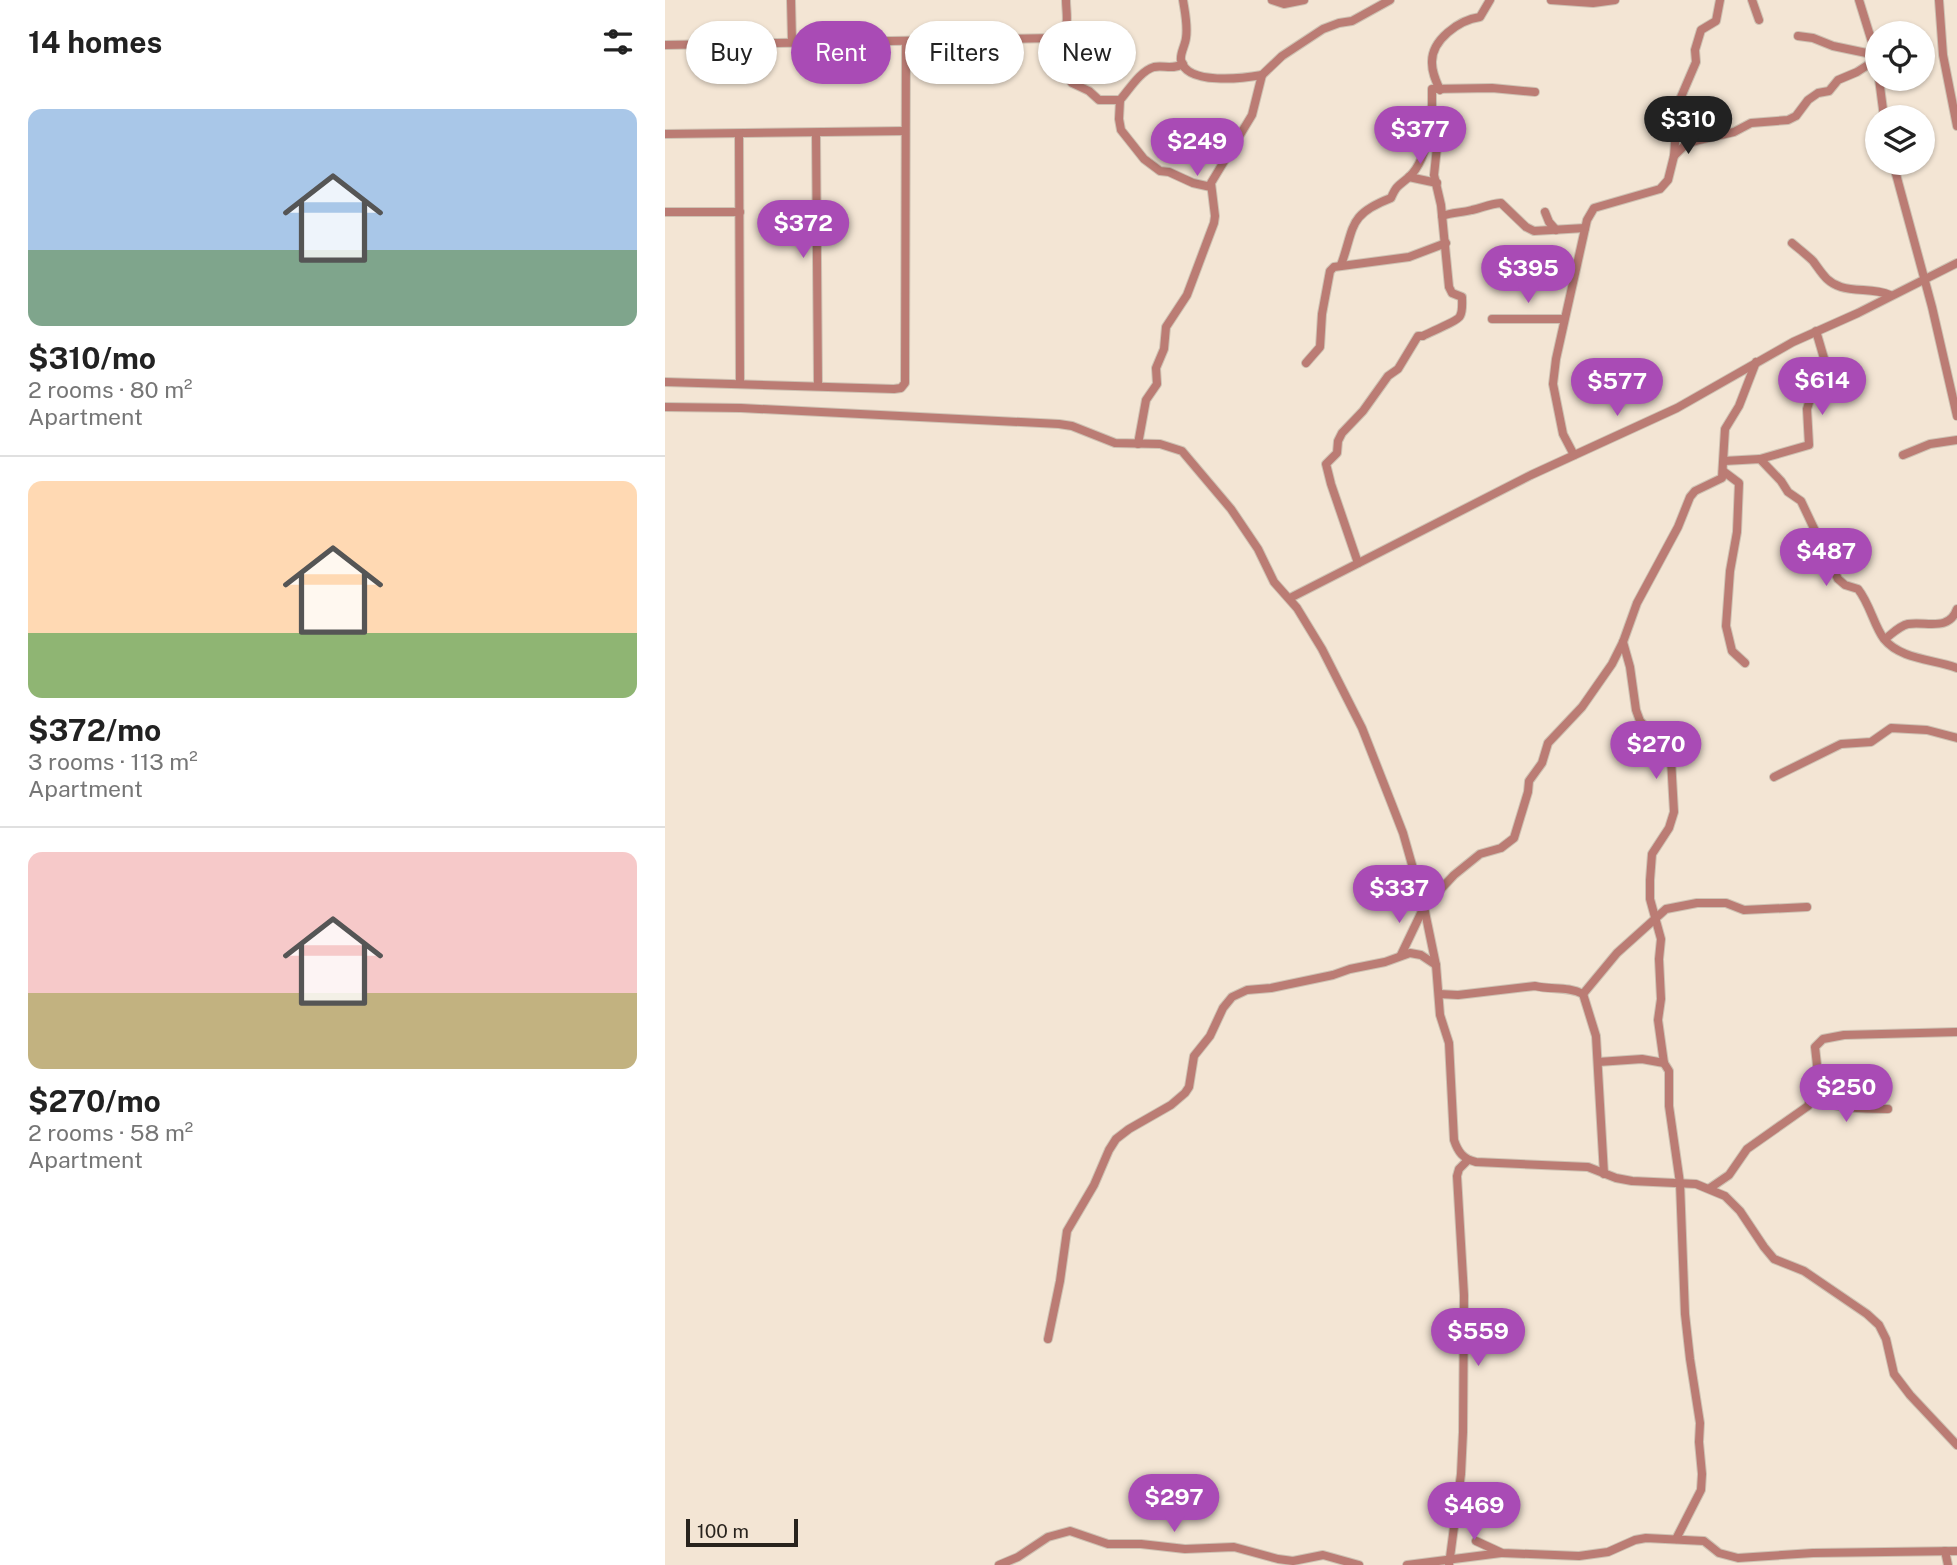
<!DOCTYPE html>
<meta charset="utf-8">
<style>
:root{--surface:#fff;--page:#f6f6f6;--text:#222;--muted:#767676;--line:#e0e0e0;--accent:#a94bb5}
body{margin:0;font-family:"Public Sans",sans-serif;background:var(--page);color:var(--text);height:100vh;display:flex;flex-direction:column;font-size:26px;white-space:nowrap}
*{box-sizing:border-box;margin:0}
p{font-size:23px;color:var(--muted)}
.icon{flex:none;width:38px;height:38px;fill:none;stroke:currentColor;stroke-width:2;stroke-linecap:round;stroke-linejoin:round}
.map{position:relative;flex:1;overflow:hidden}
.sheet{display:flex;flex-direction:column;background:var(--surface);width:665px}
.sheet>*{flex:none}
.hud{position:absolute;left:21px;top:21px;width:665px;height:63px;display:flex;gap:14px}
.controls{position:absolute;left:1200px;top:21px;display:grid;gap:14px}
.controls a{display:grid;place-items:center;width:70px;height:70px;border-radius:50%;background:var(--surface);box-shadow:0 2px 5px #0004;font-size:35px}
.scale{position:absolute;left:21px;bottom:18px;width:112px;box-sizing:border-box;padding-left:7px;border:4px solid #28231d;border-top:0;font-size:19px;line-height:24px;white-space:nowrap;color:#28231d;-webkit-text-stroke:5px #f3e5d4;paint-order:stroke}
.price{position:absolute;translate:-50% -60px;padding:0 16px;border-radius:24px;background:var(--accent);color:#fff;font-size:23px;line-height:46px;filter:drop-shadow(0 2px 4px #0008)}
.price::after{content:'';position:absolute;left:50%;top:42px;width:21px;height:16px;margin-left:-10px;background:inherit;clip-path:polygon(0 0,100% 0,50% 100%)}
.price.current{background:#222;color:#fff}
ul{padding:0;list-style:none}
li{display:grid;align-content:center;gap:14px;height:371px;padding:0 28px}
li+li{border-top:2px solid var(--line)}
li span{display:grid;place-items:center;height:217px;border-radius:14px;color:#555}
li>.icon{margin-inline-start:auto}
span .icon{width:126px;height:126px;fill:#fffc;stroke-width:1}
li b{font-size:30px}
h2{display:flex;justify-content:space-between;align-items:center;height:84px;padding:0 28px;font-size:30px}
.tag{padding:0 24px;border-radius:32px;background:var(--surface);box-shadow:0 2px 5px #0004;font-size:24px;line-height:63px}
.tag.current{background:var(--accent);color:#fff}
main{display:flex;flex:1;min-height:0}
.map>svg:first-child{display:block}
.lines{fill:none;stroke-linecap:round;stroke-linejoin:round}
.minor-casing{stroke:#cec2b3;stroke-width:10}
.minor{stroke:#bb7c74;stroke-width:8}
</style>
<main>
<section class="sheet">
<h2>14 homes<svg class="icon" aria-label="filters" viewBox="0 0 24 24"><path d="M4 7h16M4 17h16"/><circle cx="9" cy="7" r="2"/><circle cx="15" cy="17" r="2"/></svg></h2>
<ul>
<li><span style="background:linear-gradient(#a9c7e8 65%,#7fa58c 0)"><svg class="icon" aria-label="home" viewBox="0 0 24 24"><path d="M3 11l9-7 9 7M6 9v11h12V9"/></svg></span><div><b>$310/mo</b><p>2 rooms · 80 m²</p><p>Apartment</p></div></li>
<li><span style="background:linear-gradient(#ffd9b3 70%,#8fb573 0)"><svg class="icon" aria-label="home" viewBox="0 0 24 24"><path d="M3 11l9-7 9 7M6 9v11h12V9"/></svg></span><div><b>$372/mo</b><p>3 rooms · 113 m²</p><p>Apartment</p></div></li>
<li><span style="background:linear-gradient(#f6c9c9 65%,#c2b280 0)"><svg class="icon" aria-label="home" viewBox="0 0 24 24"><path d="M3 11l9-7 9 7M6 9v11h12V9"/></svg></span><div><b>$270/mo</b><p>2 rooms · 58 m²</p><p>Apartment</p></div></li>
</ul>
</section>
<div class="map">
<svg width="1292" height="1565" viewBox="0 0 1292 1565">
<rect width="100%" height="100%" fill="#f3e5d4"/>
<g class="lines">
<!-- minor casing -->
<g class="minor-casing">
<g id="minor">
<path d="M126 0 127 41"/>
<path d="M518 0C520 13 523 25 521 38 520 46 515 53 516 60 521 86 580 78 597 75"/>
<path d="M607 0 619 4 639 0"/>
<path d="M886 0 928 3 950 0"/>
<path d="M1087 0 1094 20"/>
<path d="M1194 0 1211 55 1213 66"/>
<path d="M1274 0 1278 55 1292 126"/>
<path d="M1133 36 1148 38 1168 46 1211 55"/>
<path d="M0 45 389 38C407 32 401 16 401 0"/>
<path d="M397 70 407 83 424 91 434 100H455C464 90 475 71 489 67 499 65 507 70 518 64"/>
<path d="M1214 79 1219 117"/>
<path d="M775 90C771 81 767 73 767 63 766 40 794 20 815 17L825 0"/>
<path d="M455 100 454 119 456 130 479 159 495 171 504 172 528 183 546 187"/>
<path d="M151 133 153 386"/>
<path d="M0 134 240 131"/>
<path d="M74 135 75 384"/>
<path d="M1009 156 1021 144 1034 140 1069 132 1086 123 1123 120 1131 116 1143 100 1153 93 1164 91 1173 80 1192 72 1212 59"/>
<path d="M1228 163 1267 307 1292 416"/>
<path d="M744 177 772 183"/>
<path d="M0 212H75"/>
<path d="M880 212 884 222 891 230"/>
<path d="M777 216C788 212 796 213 807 210 817 208 824 204 836 203L861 227 869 231 920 228"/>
<path d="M1127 243C1134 249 1142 255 1148 261 1157 273 1161 282 1176 287 1192 292 1209 288 1225 295"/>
<path d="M676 265C690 227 682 215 726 198 732 184 734 186 744 177 756 166 762 145 765 129"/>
<path d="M827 319H899"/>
<path d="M641 363 655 347 657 314 665 271 669 267 744 257 781 243"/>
<path d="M0 382 229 389 236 388 240 383 241 41"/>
<path d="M0 407 76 408 394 424 407 426 450 443 495 444 517 451 566 509 593 549 609 582 632 608 657 649 697 728 726 802 738 833 759 907 771 965 775 1015 784 1043 789 1140C793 1152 798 1159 811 1162L923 1167 951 1178 967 1181 1031 1184 1060 1196 1075 1211 1099 1247 1109 1259 1139 1271 1202 1314 1214 1325 1221 1339 1229 1374 1245 1395 1292 1445"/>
<path d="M473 444 481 400 492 384 491 368 499 349 501 327 522 295 549 223 550 216 546 183 587 115 597 75 617 56 658 29 674 23 687 21 725 0"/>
<path d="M909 455 898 434 888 384 891 359 922 220 929 208 995 189 1003 180 1009 156 1013 104 1031 62 1030 50 1036 30 1051 21 1055 0"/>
<path d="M1238 455 1265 444 1292 440"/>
<path d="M1095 459 1144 445 1142 409 1147 393 1161 365 1151 331"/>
<path d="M1059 461 1095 459 1116 481 1123 492 1136 501 1173 579 1180 585 1193 589C1205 604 1209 626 1219 639 1236 660 1269 659 1292 668"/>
<path d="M1058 471 1074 483 1072 532 1065 571 1061 626 1067 651 1080 663"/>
<path d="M693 563 666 484 661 464 672 453 673 441 677 433 698 411 723 376 733 369 753 336H758C765 332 793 321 795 316 798 311 797 303 797 297L787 293 784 287 776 205 769 175 772 147 762 120 767 106V89L827 88 870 92"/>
<path d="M625 598 866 475 1012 408 1128 342 1193 313 1292 263"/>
<path d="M1220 639C1227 634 1234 626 1243 624 1261 621 1284 632 1292 609"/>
<path d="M958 642 965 667 971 710 975 721 1003 751 1006 759 1009 812 1004 828 987 854 985 880V899L996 939 994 959 996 999 993 1020 999 1063"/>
<path d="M1109 777 1176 744 1206 742 1226 728 1262 730 1292 738"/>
<path d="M736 955 759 907 789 875 815 854 836 848 849 838 863 792 864 781 877 763 883 743 917 707 947 664 958 642 972 603 1013 527 1025 497 1030 491 1057 478 1060 429 1074 406 1091 362"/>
<path d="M774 994 793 995 870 986C886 990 903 986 918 994L931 1036 939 1174"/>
<path d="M918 994 952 953 1001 909 1032 903H1061L1079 910 1142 907"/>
<path d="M933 1062 977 1059 999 1063 1004 1071V1106L1015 1183 1020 1314 1025 1359 1035 1423 1034 1442 1037 1474 1036 1490 1011 1539"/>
<path d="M1146 1099C1173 1108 1195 1109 1223 1109"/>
<path d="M1045 1188 1064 1175 1082 1149 1143 1106 1153 1074 1150 1047 1158 1039 1179 1035 1292 1032"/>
<path d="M383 1339 395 1281 402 1231 429 1185 444 1150 451 1139 464 1129 506 1105 520 1093 524 1087 529 1056 545 1036 558 1008 567 997 582 990 606 988 668 975 685 969 720 962 745 953 756 955 771 965"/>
<path d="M811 1541 837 1553 914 1556 943 1552 970 1540 981 1538 1039 1541 1054 1553 1073 1558 1148 1553 1292 1551"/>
<path d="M1280 1551 1283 1565"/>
<path d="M334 1565 353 1557 383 1537 405 1531 443 1544H476L520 1549 569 1547 613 1559 628 1561 658 1555 694 1565"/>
<path d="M742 1565 836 1553"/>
<path d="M784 1565 796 1474 798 1432 799 1295 792 1176 794 1169 803 1160"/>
</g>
</g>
<!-- minor -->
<use href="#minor" class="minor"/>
</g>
</svg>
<div class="controls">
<a><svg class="icon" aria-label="locate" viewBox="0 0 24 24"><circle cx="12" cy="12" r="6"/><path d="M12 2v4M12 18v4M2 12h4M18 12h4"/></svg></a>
<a><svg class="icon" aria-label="layers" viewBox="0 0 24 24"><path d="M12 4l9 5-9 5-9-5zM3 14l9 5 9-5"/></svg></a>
</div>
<div class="scale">100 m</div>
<b class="price current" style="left:1023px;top:156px">$310</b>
<b class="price" style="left:755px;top:166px">$377</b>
<b class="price" style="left:532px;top:178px">$249</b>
<b class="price" style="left:138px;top:260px">$372</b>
<b class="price" style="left:863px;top:305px">$395</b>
<b class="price" style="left:1157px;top:417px">$614</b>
<b class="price" style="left:952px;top:418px">$577</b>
<b class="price" style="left:1161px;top:588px">$487</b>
<b class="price" style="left:991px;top:781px">$270</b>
<b class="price" style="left:734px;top:925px">$337</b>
<b class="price" style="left:1181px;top:1124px">$250</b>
<b class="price" style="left:813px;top:1368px">$559</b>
<b class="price" style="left:509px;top:1534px">$297</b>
<b class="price" style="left:809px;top:1542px">$469</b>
<div class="hud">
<a class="tag">Buy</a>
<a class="tag current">Rent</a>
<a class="tag">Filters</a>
<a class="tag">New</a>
</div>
</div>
</main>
